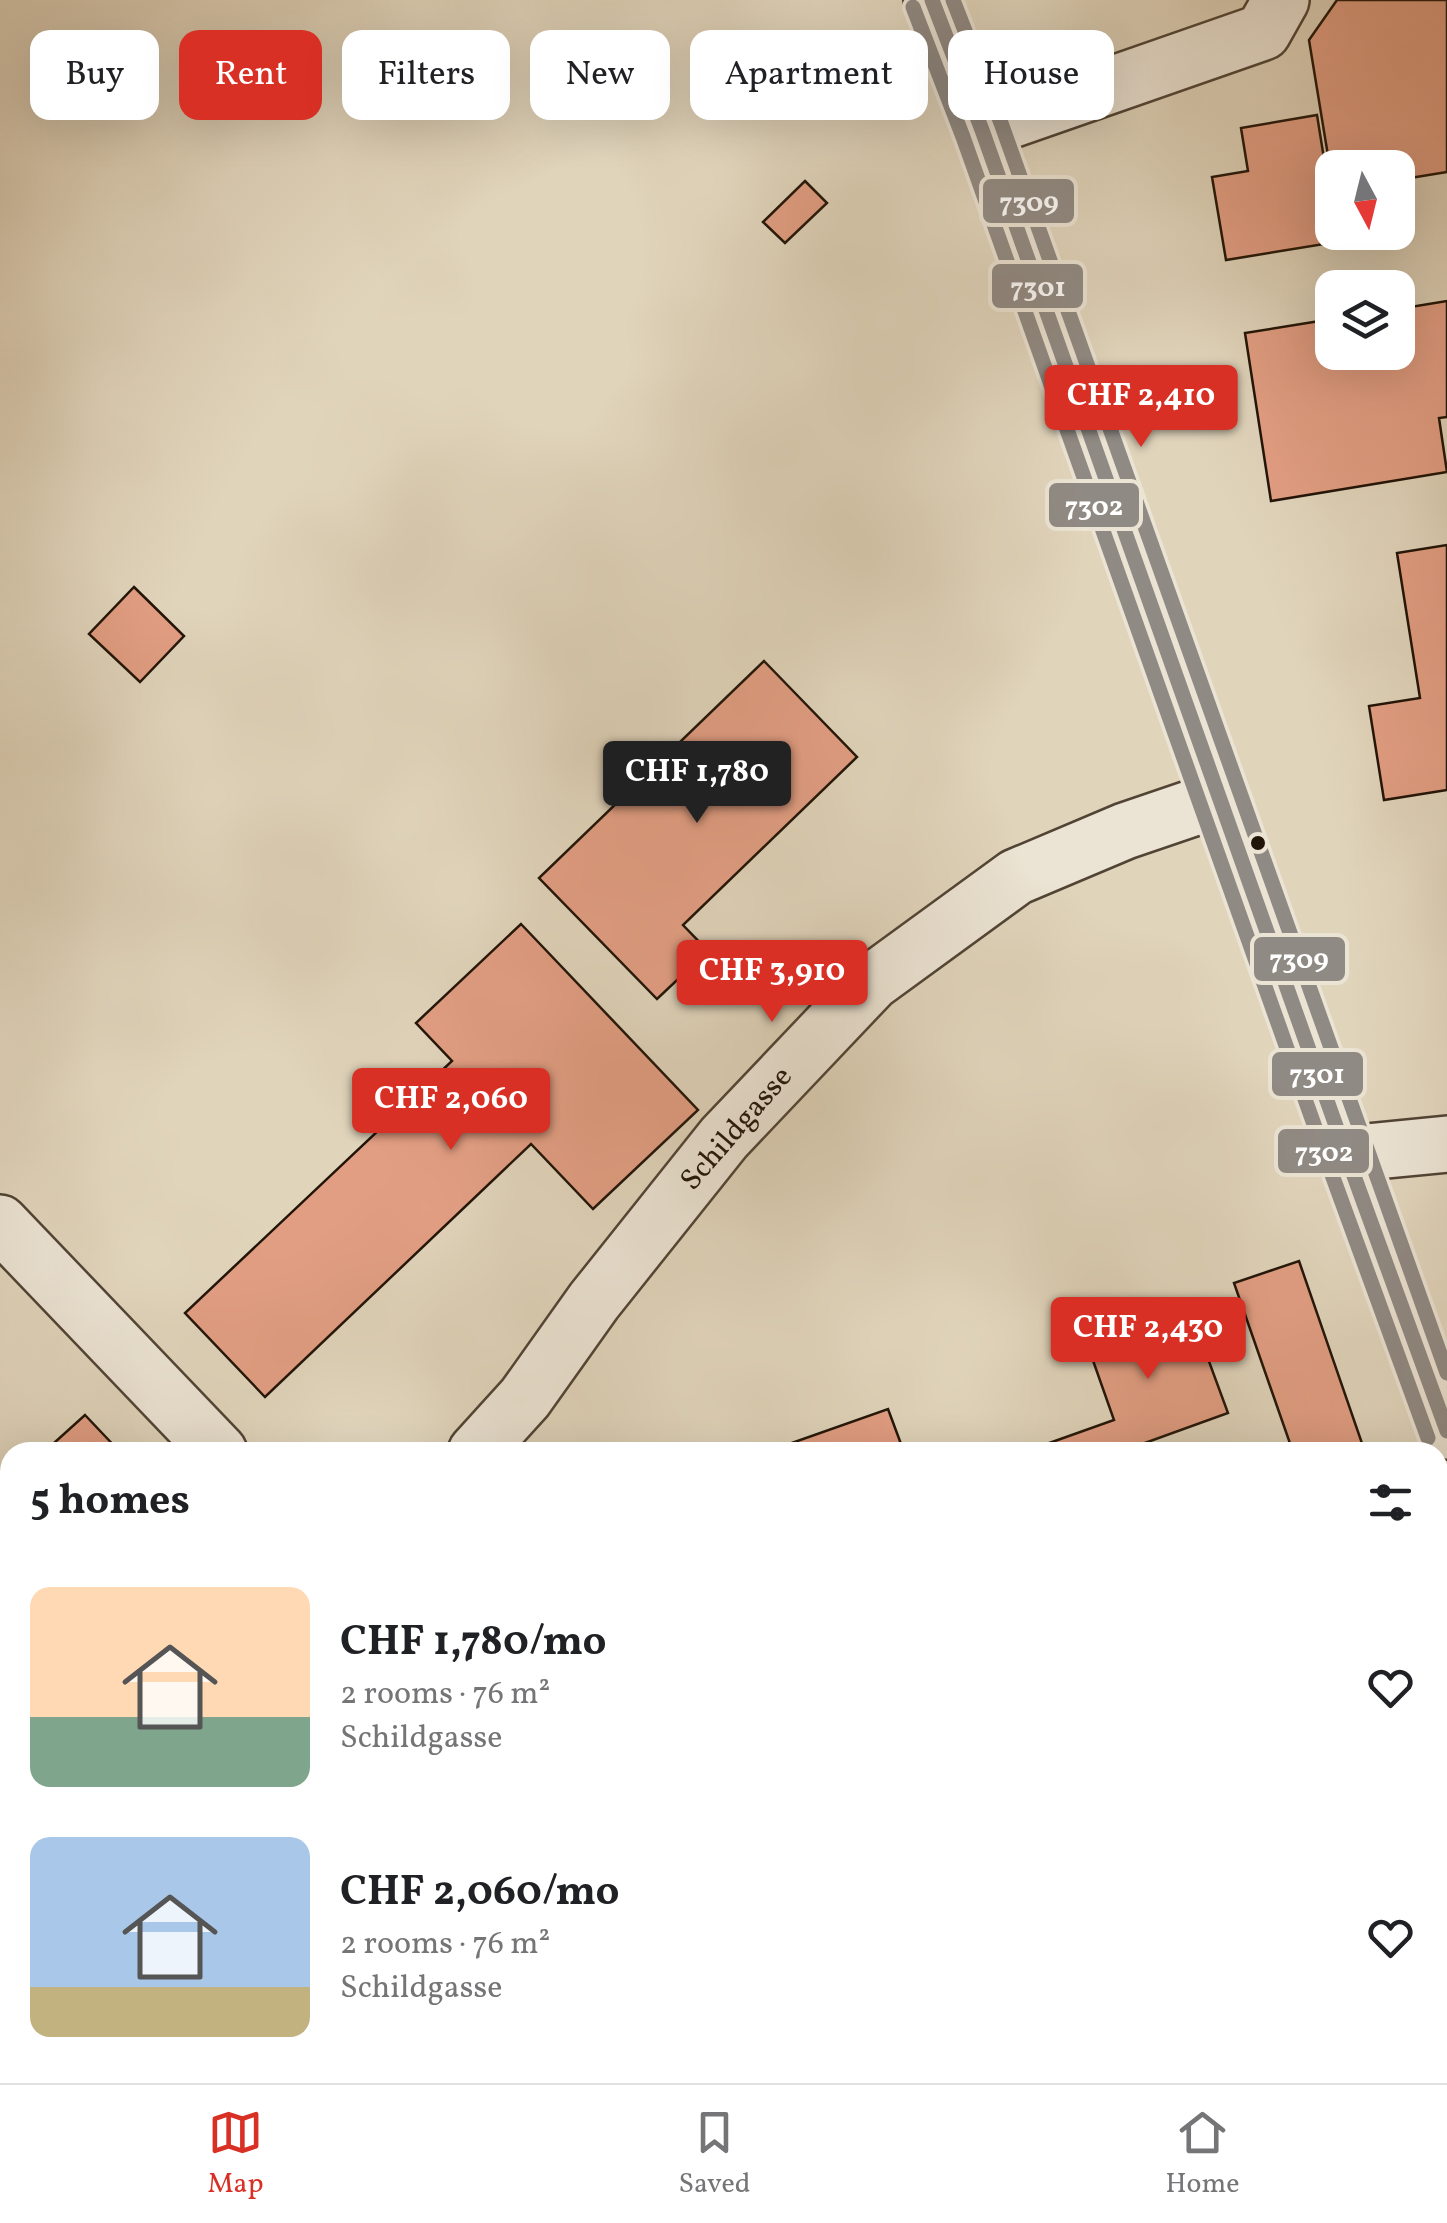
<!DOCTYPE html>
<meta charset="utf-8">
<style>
:root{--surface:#fff;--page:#f2f2f2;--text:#202124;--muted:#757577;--line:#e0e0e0;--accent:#d93025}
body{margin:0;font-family:Vollkorn,serif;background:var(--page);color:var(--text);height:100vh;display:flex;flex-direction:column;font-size:38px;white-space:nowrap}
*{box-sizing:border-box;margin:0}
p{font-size:32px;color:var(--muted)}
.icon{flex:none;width:55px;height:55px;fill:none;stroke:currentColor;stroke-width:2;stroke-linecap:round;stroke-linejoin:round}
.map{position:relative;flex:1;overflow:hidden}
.details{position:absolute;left:0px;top:1442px;width:1448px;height:642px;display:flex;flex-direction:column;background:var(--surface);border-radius:30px 30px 0 0;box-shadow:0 10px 40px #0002}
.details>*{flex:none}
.hud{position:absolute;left:30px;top:30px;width:1388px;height:90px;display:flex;gap:20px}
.needle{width:65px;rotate:173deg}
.buttons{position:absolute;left:1315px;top:150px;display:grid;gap:20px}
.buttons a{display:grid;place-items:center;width:100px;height:100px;border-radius:20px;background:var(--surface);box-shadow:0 10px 40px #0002;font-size:50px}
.price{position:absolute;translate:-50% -85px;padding:0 22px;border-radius:10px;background:var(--accent);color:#fff;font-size:32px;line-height:65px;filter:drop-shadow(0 2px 5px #0008)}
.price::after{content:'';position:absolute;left:50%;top:60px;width:30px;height:22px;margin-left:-15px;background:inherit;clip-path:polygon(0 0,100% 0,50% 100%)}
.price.on{background:#222;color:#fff}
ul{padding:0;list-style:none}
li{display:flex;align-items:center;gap:30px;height:250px;padding:0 30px}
li span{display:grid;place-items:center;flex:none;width:280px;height:200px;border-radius:20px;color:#555}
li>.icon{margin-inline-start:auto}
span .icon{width:120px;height:120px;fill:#fffc;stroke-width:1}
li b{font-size:42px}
h2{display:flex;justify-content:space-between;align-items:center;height:120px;padding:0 30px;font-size:42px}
.pill{padding:0 35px;border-radius:20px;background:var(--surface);box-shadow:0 10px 40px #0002;font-size:35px;line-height:90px}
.pill.on{background:var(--accent);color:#fff}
.dock{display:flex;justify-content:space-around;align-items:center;height:140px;border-top:2px solid var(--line);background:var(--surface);font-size:28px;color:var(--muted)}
.dock a{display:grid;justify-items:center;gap:5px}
.dock .on{color:var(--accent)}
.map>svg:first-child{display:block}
.building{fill:#e29e83;stroke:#211408;stroke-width:2.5}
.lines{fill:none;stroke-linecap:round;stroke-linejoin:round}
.service-casing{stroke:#514435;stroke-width:38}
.minor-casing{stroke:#514435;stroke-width:60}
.tertiary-casing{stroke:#514435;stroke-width:60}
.service{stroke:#ebe3d3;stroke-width:32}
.minor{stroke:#ebe3d3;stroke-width:55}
.tertiary{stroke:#ebe3d3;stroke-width:55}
.bus-1-casing{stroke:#ebe3d3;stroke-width:22}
.bus-2-casing{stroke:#ebe3d3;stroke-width:22}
.bus-3-casing{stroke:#ebe3d3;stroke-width:22}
.bus-1{stroke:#908a84;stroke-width:15}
.bus-2{stroke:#908a84;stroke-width:15}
.bus-3{stroke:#908a84;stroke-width:15}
.bus-dot{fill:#211408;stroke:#ebe3d3;stroke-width:4}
.labels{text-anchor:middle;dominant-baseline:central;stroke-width:9;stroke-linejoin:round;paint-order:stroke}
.street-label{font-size:30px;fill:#211408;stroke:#ebe3d3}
.line-badge{stroke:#ebe3d3;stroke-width:4}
.badge-label{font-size:28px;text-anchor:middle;font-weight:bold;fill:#fff}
</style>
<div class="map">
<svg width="1447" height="2083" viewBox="0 0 1447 2083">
<rect width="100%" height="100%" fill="#e0d4bb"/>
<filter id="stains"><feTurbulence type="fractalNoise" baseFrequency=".002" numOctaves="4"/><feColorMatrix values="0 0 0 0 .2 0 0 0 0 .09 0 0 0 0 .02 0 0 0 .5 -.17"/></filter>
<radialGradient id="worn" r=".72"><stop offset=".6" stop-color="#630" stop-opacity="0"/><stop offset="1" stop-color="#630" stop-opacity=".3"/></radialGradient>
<!-- building -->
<g class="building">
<path d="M1337 0H1447V172L1398 180V168H1332V180L1309 40Z"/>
<path d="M1317 115 1330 196 1332 195V232H1354L1355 239 1226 260 1212 177 1248 171 1241 128Z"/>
<path d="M805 181 827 203 785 243 763 222Z"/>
<path d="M1447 301V417L1439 418 1447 472 1271 501 1245 333 1332 319V352H1398V309Z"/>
<path d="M1447 545V790L1384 800 1369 706 1420 698 1397 553Z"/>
<path d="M134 587 184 636 140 682 89 634Z"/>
<path d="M764 661 857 757 683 925 708 951 657 999 539 878Z"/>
<path d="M521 924 698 1110 593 1209 531 1144 265 1397 185 1313 452 1061 416 1023Z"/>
<path d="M1299 1261 1365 1452H1293L1234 1283Z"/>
<path d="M1186 1299 1228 1413 1120 1452H1024L1114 1420 1084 1335Z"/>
<path d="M888 1409 904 1452H789L786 1445Z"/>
<path d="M85 1415 120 1452H44Z"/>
<path d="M10 1483V1754L0 1743V1492Z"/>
<path d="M1438 1907 1445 1928 1447 1927V2063L1443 2064 1438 2050Z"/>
<path d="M1029 2075H1045L1048 2083H1007Z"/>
</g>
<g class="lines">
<!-- service casing -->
<g class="service-casing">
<g id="service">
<path d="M0 2003 10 1991"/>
<path d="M117 2083 124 2075"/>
</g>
</g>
<!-- minor casing -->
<g class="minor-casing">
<g id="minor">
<path d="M982 130 1263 32 1281 0"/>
<path d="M1346 1154 1447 1144"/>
<path d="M0 1223 219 1452"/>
<path d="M476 1452 525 1398 594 1301 724 1138 872 982 1016 877 1125 831 1219 799"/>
</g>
</g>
<!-- tertiary casing -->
<g class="tertiary-casing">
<path id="tertiary" d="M932 0 982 130 1346 1154 1447 1431"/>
</g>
<!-- service -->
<use href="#service" class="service"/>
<!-- minor -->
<use href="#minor" class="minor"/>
<!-- tertiary -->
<use href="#tertiary" class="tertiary"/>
<!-- bus-1 casing -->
<g class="bus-1-casing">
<path id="bus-1" d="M932 0 982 130 1346 1154 1447 1431"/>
</g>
<!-- bus-2 casing -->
<g class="bus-2-casing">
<path id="bus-2" d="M913 7 963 137 1327 1161 1428 1438"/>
</g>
<!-- bus-3 casing -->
<g class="bus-3-casing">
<path id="bus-3" d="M953 0 1001 123 1447 1373"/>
</g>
<!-- bus-1 -->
<use href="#bus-1" class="bus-1"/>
<!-- bus-2 -->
<use href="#bus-2" class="bus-2"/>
<!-- bus-3 -->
<use href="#bus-3" class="bus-3"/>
</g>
<!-- markers -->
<circle class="bus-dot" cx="1258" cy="843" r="9"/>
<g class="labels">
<!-- street labels -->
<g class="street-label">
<text transform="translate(737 1129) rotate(-49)">Schildgasse</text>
</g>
</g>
<g class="line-badge">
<rect x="981" y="177" width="95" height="48" rx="10" fill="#908a84"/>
<rect x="990" y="262" width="95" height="48" rx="10" fill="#908a84"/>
<rect x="1047" y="481" width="94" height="48" rx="10" fill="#908a84"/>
<rect x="1252" y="935" width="95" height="48" rx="10" fill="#908a84"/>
<rect x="1270" y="1050" width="95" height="48" rx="10" fill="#908a84"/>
<rect x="1276" y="1127" width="95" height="48" rx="10" fill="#908a84"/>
</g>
<g class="badge-label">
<text x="1029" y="211">7309</text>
<text x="1038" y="296">7301</text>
<text x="1094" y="515">7302</text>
<text x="1299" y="968">7309</text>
<text x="1317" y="1083">7301</text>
<text x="1324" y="1161">7302</text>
</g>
<rect width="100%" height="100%" filter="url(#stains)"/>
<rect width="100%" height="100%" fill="url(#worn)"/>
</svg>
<div class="buttons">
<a><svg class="needle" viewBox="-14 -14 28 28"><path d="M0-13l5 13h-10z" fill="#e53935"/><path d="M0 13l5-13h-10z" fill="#757577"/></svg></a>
<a><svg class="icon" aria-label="layers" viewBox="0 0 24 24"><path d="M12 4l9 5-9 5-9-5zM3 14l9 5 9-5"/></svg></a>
</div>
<b class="price" style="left:1141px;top:450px">CHF 2,410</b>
<b class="price on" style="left:697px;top:826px">CHF 1,780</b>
<b class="price" style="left:772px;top:1025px">CHF 3,910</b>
<b class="price" style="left:451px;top:1153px">CHF 2,060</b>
<b class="price" style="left:1148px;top:1382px">CHF 2,430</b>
<div class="hud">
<a class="pill">Buy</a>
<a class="pill on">Rent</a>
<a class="pill">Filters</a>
<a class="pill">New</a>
<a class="pill">Apartment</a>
<a class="pill">House</a>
</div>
<section class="details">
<h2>5 homes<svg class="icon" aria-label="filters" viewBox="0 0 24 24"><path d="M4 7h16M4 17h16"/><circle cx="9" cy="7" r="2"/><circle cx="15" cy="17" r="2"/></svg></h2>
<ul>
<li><span style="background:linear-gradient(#ffd9b3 65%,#7fa58c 0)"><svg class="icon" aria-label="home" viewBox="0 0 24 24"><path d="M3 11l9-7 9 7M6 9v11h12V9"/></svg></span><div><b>CHF 1,780/mo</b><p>2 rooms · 76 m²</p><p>Schildgasse</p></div><svg class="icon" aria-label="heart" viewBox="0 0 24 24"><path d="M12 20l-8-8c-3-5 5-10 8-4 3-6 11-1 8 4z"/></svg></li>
<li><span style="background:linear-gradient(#a9c7e8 75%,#c2b280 0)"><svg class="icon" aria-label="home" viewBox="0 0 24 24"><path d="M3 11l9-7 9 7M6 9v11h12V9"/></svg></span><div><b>CHF 2,060/mo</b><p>2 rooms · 76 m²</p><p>Schildgasse</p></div><svg class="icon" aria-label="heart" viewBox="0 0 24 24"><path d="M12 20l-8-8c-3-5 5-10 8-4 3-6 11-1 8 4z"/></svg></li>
</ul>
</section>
</div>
<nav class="dock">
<a class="on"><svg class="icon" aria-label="map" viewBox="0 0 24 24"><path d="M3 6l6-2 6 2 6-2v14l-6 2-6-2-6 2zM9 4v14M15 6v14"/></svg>Map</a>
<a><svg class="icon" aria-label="saved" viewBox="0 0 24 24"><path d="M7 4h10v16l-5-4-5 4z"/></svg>Saved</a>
<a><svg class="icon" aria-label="home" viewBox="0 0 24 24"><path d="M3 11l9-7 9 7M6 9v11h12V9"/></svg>Home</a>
</nav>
